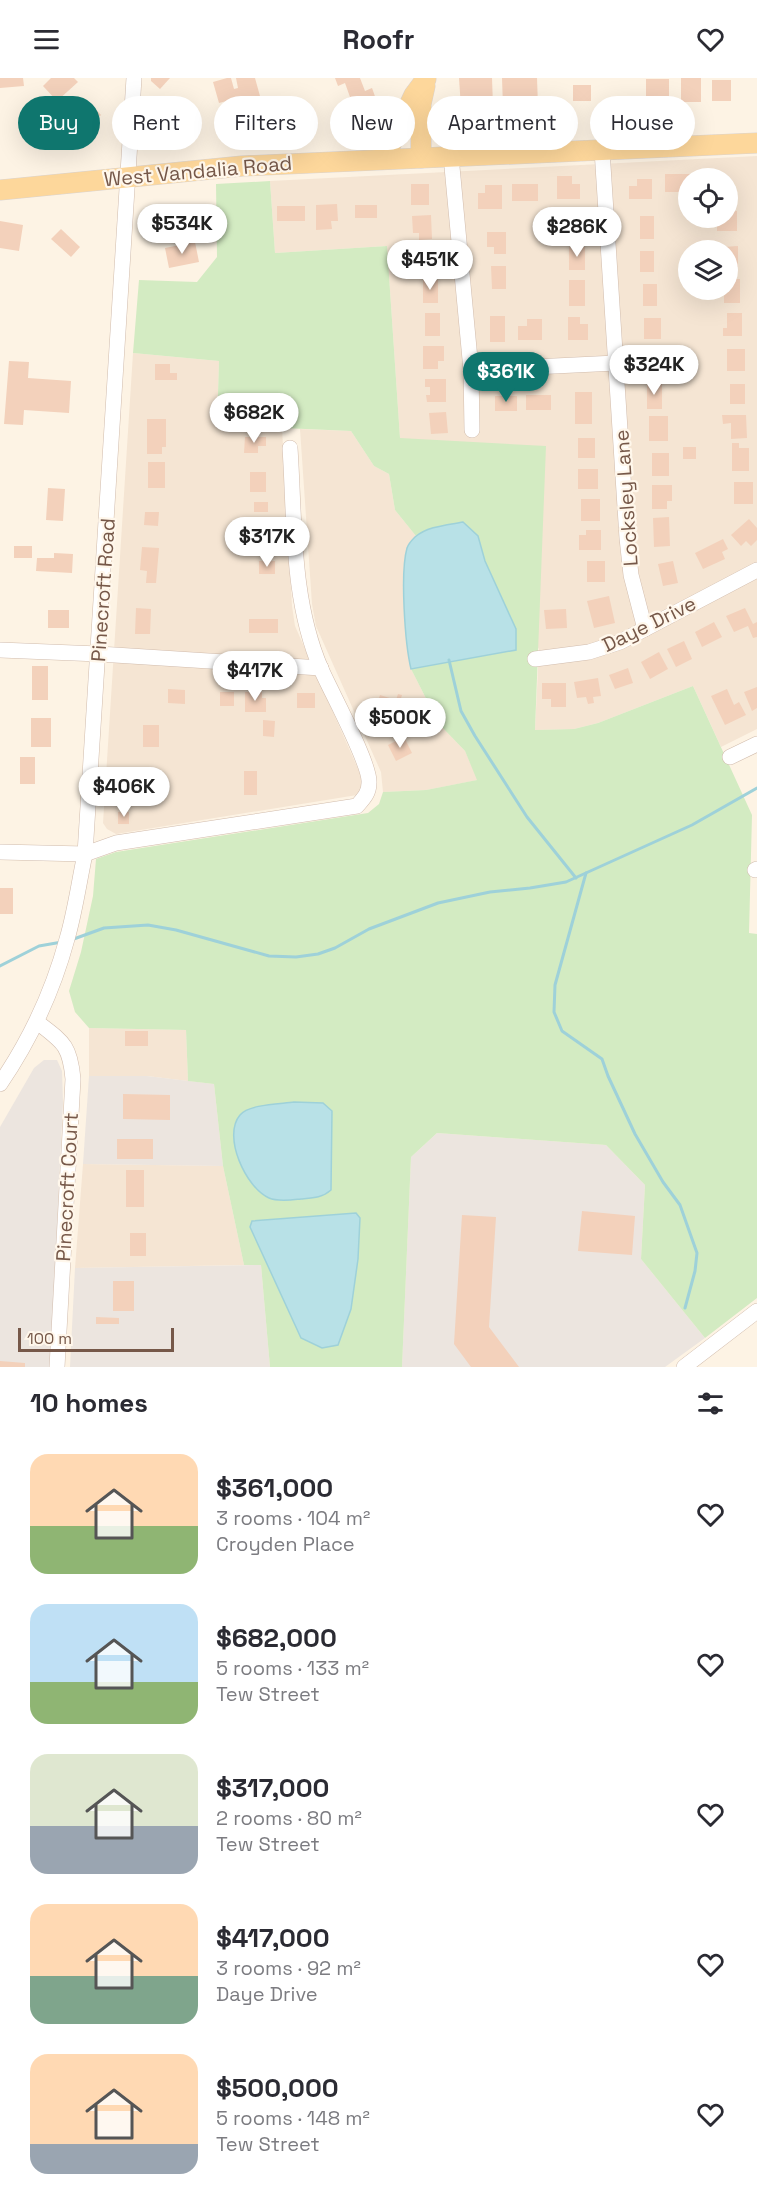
<!DOCTYPE html>
<meta charset="utf-8">
<style>
:root{--surface:#fff;--page:#f7f7f7;--text:#2b2b33;--muted:#7c7c81;--accent:#0f766e}
body{margin:0;font-family:"Space Grotesk",sans-serif;background:var(--page);color:var(--text);height:100vh;display:flex;flex-direction:column;font-size:22px;white-space:nowrap}
*{box-sizing:border-box;margin:0}
p{font-size:20px;color:var(--muted)}
.icon{flex:none;width:33px;height:33px;fill:none;stroke:currentColor;stroke-width:2;stroke-linecap:round;stroke-linejoin:round}
.map{position:relative;height:1289px;overflow:hidden}
.panel{display:flex;flex-direction:column;background:var(--surface);flex:1}
.panel>*{flex:none}
.hud{position:absolute;left:18px;top:18px;width:722px;height:54px;display:flex;gap:12px}
.buttons{position:absolute;left:678px;top:90px;display:grid;gap:12px}
.buttons a{display:grid;place-items:center;width:60px;height:60px;border-radius:50%;background:var(--surface);box-shadow:0 6px 24px #0002;font-size:30px}
.scale{position:absolute;left:18px;bottom:15px;width:156px;box-sizing:border-box;padding-left:6px;border:3px solid #765849;border-top:0;font-size:16px;line-height:21px;white-space:nowrap;color:#765849;-webkit-text-stroke:4px #fff7eb;paint-order:stroke}
.price{position:absolute;translate:-50% -51px;padding:0 14px;border-radius:21px;background:#fff;color:#222;font-size:20px;line-height:39px;filter:drop-shadow(0 2px 3px #0008)}
.price::after{content:'';position:absolute;left:50%;top:36px;width:18px;height:14px;margin-left:-9px;background:inherit;clip-path:polygon(0 0,100% 0,50% 100%)}
.price.selected{background:var(--accent);color:#fff}
ul{padding:0;list-style:none}
li{display:flex;align-items:center;gap:18px;height:150px;padding:0 30px}
li span{display:grid;place-items:center;flex:none;width:168px;height:120px;border-radius:18px;color:#555}
li>.icon{margin-inline-start:auto}
span .icon{width:72px;height:72px;fill:#fffc;stroke-width:1}
li b{font-size:26px}
h2{display:flex;justify-content:space-between;align-items:center;height:72px;padding:0 30px;font-size:26px}
.tag{padding:0 21px;border-radius:27px;background:var(--surface);box-shadow:0 6px 24px #0002;font-size:21px;line-height:54px}
.tag.selected{background:var(--accent);color:#fff}
header{display:flex;justify-content:space-between;align-items:center;height:78px;padding:0 30px;background:var(--surface);font-size:27px;font-weight:600}
.map>svg:first-child{display:block}
.residential{fill:#f5e5d3;fill-rule:evenodd}
.industrial{fill:#ece5df}
.green{fill:#d3ebc2;fill-rule:evenodd}
.water{fill:#b8e1e7;stroke:#9ed1d9;stroke-width:1.5}
.lines{fill:none;stroke-linecap:round;stroke-linejoin:round}
.stream{stroke:#9ed1d9;stroke-width:3}
.building{fill:#f3d1bb}
.minor-casing{stroke:#d1bcad;stroke-width:16}
.major-casing{stroke:#dbd4d0;stroke-width:21}
.minor{stroke:#fff;stroke-width:15}
.major{stroke:#fdd79b;stroke-width:20}
.labels{text-anchor:middle;dominant-baseline:central;stroke-width:4.5;stroke-linejoin:round;paint-order:stroke}
.street-label{font-size:20px;fill:#765849;stroke:#fff7eb}
</style>
<header><svg class="icon" aria-label="menu" viewBox="0 0 24 24"><path d="M4 6h16M4 12h16M4 18h16"/></svg>Roofr<svg class="icon" aria-label="heart" viewBox="0 0 24 24"><path d="M12 20l-8-8c-3-5 5-10 8-4 3-6 11-1 8 4z"/></svg></header>
<div class="map">
<svg width="757" height="1289" viewBox="0 0 757 1289">
<rect width="100%" height="100%" fill="#fdf3e4"/>
<!-- residential -->
<g class="residential">
<path d="M757 78V651L721 669 693 608 598 645 574 651 535 652 539 571 400 360 387 168 275 175 270 103ZM688 100H728V140H688ZM688 172H728V212H688Z"/>
<path d="M133 275 219 283 217 347 282 350 292 528 295 548 362 700 363 711 357 717 116 756 107 751 103 745Z"/>
<path d="M300 351 351 353 374 388 389 396 395 432 416 458 407 469 411 591 439 646 465 673 478 702 426 712 383 714 381 694 316 548 312 526Z"/>
<path d="M89 950 186 952 188 1003 147 998H89Z"/>
<path d="M83 1086 223 1088 244 1187 75 1190Z"/>
</g>
<!-- industrial -->
<g class="industrial">
<path d="M44 982H57L62 993 63 1025 50 1289H0V1049L34 990Z"/>
<path d="M89 998H147L214 1006 223 1088 83 1086Z"/>
<path d="M437 1055 606 1067 645 1107 641 1181 705 1260 665 1289H402L411 1079Z"/>
<path d="M261 1187 270 1289H70L75 1190Z"/>
</g>
<!-- green -->
<path class="green" d="M270 103 275 175 387 168 400 360 546 368 535 652 574 651 598 645 693 608 752 737 749 855 757 856V1220L705 1260 641 1181 645 1107 606 1067 437 1055 411 1079 402 1289H270L261 1187H244L223 1088 214 1006 188 1003 186 952 89 950 75 934 69 913 81 874 93 818 96 781 116 774 368 735 379 726 383 714 426 712 477 702 465 673 439 646 411 591 516 572V551L485 483 478 458 435 449 416 458 395 432 389 396 374 388 351 353 217 347 219 283 133 275 139 202 197 204 217 179 216 106ZM356 1135 301 1260 250 1149 252 1143Z"/>
<!-- water -->
<g class="water">
<path d="M463 444 478 458 485 483 516 551V572L411 591C405 566 400 495 407 470 408 467 412 462 415 459 428 448 448 447 463 444Z"/>
<path d="M294 1024 323 1025 332 1033 331 1112C322 1120 313 1120 301 1121 291 1122 278 1124 269 1120 246 1110 222 1058 240 1037 249 1026 281 1026 294 1024Z"/>
<path d="M356 1135 360 1140 358 1181 351 1231 338 1267 322 1270 301 1260 250 1149 252 1143Z"/>
</g>
<g class="lines">
<!-- stream -->
<g class="stream">
<path d="M449 582 461 633 475 658 527 739 576 800"/>
<path d="M586 795 555 907 554 934 562 953 602 981 608 998 635 1056 663 1104 680 1127 697 1175 695 1193 685 1230"/>
<path d="M71 862 104 850 148 847 176 852 269 878 296 879 318 876 335 870 369 851 438 825 490 814 530 810 566 804 692 747 757 710"/>
<path d="M0 888 39 868 62 864"/>
</g>
</g>
<!-- building -->
<g class="building">
<path d="M0 0H23L24 8 0 10Z"/>
<path d="M51 0H74L78 4 57 23 43 8Z"/>
<path d="M151 0H170L160 11 151 3Z"/>
<path d="M227 0H231L234 11 238 10 236 0H255L263 29 245 34 241 19 219 25 213 4Z"/>
<path d="M335 0H360L365 13 372 10 377 24 350 34 345 21 350 19 345 5 338 8Z"/>
<path d="M459 0H492L493 28 461 30Z"/>
<path d="M502 0H537L538 28 503 29Z"/>
<rect x="681" y="0" width="20" height="24"/>
<path d="M646 1H669V26H654V18H646Z"/>
<rect x="712" y="2" width="19" height="21"/>
<rect x="573" y="7" width="18" height="16"/>
<path d="M92 27 101 37 86 51 76 42Z"/>
<path d="M311 40 315 54 286 63 282 49Z"/>
<path d="M665 96H692V100H688V114H665Z"/>
<path d="M557 98H572V106H580V121H557Z"/>
<path d="M637 101H652V121H629V108H637Z"/>
<rect x="411" y="106" width="18" height="21"/>
<rect x="512" y="106" width="26" height="17"/>
<path d="M485 107H502V131H478V115H485Z"/>
<path d="M337 126 338 143H331L332 151 316 152V127Z"/>
<rect x="355" y="127" width="22" height="13"/>
<rect x="277" y="128" width="28" height="15"/>
<path d="M728 133H737V153H717V140H728Z"/>
<path d="M579 134 581 160 562 161 560 135Z"/>
<path d="M431 137 432 161 419 162V155H413L412 138Z"/>
<rect x="640" y="138" width="14" height="23"/>
<path d="M0 143 23 147 19 173 0 170Z"/>
<path d="M61 151 80 169 71 179 51 161Z"/>
<path d="M487 154H506V176H494V169H487Z"/>
<path d="M195 164 199 184 169 190 165 170Z"/>
<path d="M738 168V189L728 190V172H723V169Z"/>
<path d="M418 169H432L433 192H419Z"/>
<rect x="569" y="169" width="16" height="23"/>
<rect x="640" y="173" width="14" height="21"/>
<path d="M491 188H506V211H492Z"/>
<path d="M728 201H740V225H724V212H728Z"/>
<rect x="423" y="202" width="15" height="23"/>
<rect x="569" y="202" width="16" height="26"/>
<rect x="643" y="206" width="14" height="22"/>
<rect x="425" y="235" width="15" height="23"/>
<path d="M727 235H742V258H723V250H727Z"/>
<rect x="490" y="238" width="15" height="26"/>
<path d="M568 239H580V246H588V262H568Z"/>
<rect x="644" y="240" width="17" height="21"/>
<path d="M527 241H542V262H518V248H527Z"/>
<path d="M423 268H444V283H438V291H423Z"/>
<rect x="727" y="271" width="18" height="22"/>
<rect x="646" y="273" width="19" height="23"/>
<path d="M9 283 29 284 28 300 71 303 69 335 24 332 23 347 4 346Z"/>
<path d="M155 286H170V295H177V302H155Z"/>
<path d="M425 301H446V324H427L426 317H430V309H425Z"/>
<rect x="647" y="306" width="15" height="25"/>
<rect x="730" y="306" width="15" height="20"/>
<rect x="575" y="314" width="17" height="32"/>
<rect x="526" y="317" width="25" height="15"/>
<rect x="495" y="318" width="22" height="15"/>
<path d="M446 334 448 355 431 356 429 335Z"/>
<path d="M722 337H746L747 360 731 361V345L723 346Z"/>
<rect x="649" y="338" width="19" height="25"/>
<path d="M147 341H166V369H162V376H147Z"/>
<path d="M245 359H266V368H258V375H244Z"/>
<rect x="578" y="360" width="17" height="20"/>
<path d="M732 365H739V370H749V393H732Z"/>
<rect x="683" y="369" width="13" height="12"/>
<rect x="652" y="375" width="17" height="23"/>
<rect x="148" y="384" width="17" height="26"/>
<rect x="578" y="391" width="20" height="20"/>
<rect x="250" y="394" width="16" height="20"/>
<rect x="734" y="404" width="19" height="22"/>
<path d="M652 407H672V423H667V431H652Z"/>
<path d="M48 410 65 411 63 443 46 442Z"/>
<rect x="581" y="421" width="19" height="22"/>
<rect x="254" y="424" width="14" height="10"/>
<path d="M145 434H159L158 448 144 447Z"/>
<path d="M669 439 670 468 654 469 653 440Z"/>
<path d="M749 441 757 450V462L751 468 746 463 741 468 731 457Z"/>
<rect x="256" y="451" width="16" height="12"/>
<path d="M586 452H601V472H579V457H586Z"/>
<path d="M723 461 728 471 722 474 725 481 703 491 695 475Z"/>
<rect x="14" y="468" width="18" height="12"/>
<path d="M142 469 159 470 156 505H146L147 493 140 492Z"/>
<path d="M54 475 73 476 72 495 36 493 37 480H54Z"/>
<rect x="259" y="483" width="16" height="13"/>
<rect x="587" y="483" width="18" height="21"/>
<path d="M673 483 678 505 663 508 658 486Z"/>
<path d="M609 518 615 545 594 550 587 523Z"/>
<path d="M136 530 151 531 150 556H135Z"/>
<path d="M745 530 753 546 757 544V559L753 560 748 548 734 554 726 538Z"/>
<path d="M566 531 567 550 546 551 544 532Z"/>
<rect x="48" y="532" width="21" height="18"/>
<rect x="249" y="541" width="29" height="14"/>
<path d="M714 544 722 559 702 569 695 554Z"/>
<path d="M684 563 692 581 676 589 667 571Z"/>
<path d="M659 574 668 591 650 601 641 584Z"/>
<rect x="32" y="588" width="16" height="34"/>
<path d="M628 590 633 605 615 611 609 597Z"/>
<path d="M598 600 601 618 593 619 594 625 588 626 586 619 577 620 574 604Z"/>
<path d="M542 605H566V629H551V621H542Z"/>
<path d="M757 609V630L752 633 744 614Z"/>
<path d="M168 611 185 612V626L168 625Z"/>
<path d="M727 611 734 627 739 624 746 637 725 647 711 618Z"/>
<rect x="220" y="614" width="14" height="14"/>
<path d="M245 614H262V620H266V634H245Z"/>
<rect x="297" y="615" width="18" height="15"/>
<path d="M398 616 402 617 394 642 374 636 380 617 396 622Z"/>
<rect x="31" y="640" width="20" height="29"/>
<path d="M263 642 275 643 274 659 263 658Z"/>
<rect x="143" y="647" width="16" height="22"/>
<path d="M404 659 412 675 396 683 388 667Z"/>
<rect x="20" y="679" width="15" height="27"/>
<rect x="244" y="693" width="13" height="24"/>
<rect x="125" y="698" width="15" height="21"/>
<rect x="118" y="734" width="11" height="12"/>
<rect x="0" y="810" width="13" height="26"/>
<rect x="125" y="953" width="23" height="15"/>
<path d="M123 1016 170 1017V1042L123 1041Z"/>
<rect x="117" y="1061" width="36" height="20"/>
<rect x="126" y="1092" width="18" height="37"/>
<path d="M582 1133 635 1138 632 1177 578 1173Z"/>
<path d="M462 1137 496 1139 489 1249 519 1289H471L454 1266Z"/>
<rect x="130" y="1155" width="16" height="23"/>
<rect x="113" y="1203" width="21" height="30"/>
<path d="M96 1239 119 1240V1246H96Z"/>
<path d="M0 1283 25 1285V1289H0Z"/>
</g>
<g class="lines">
<!-- minor casing -->
<g class="minor-casing">
<g id="minor">
<path d="M602 72 627 460 631 497 645 551"/>
<path d="M451 78 471 292 472 352"/>
<path d="M471 292 616 285"/>
<path d="M0 572 99 576 321 590"/>
<path d="M535 581 589 574 620 564 757 492"/>
<path d="M730 679 757 666"/>
<path d="M0 774 85 776 116 765 357 728C364 720 369 715 369 705 371 687 330 612 321 591 291 521 295 444 290 370"/>
<path d="M755 792 757 791"/>
<path d="M37 944C63 964 70 967 73 1001L57 1289"/>
<path d="M0 1006C30 962 53 913 67 861 75 834 79 804 85 776L134 0"/>
<path d="M684 1289 757 1233"/>
</g>
</g>
<!-- major casing -->
<g class="major-casing">
<g id="major">
<path d="M421 80V26L425 8"/>
<path d="M384 81 414 17 426 1"/>
<path d="M0 112 242 88 757 65"/>
</g>
</g>
<!-- minor -->
<use href="#minor" class="minor"/>
<!-- major -->
<use href="#major" class="major"/>
</g>
<g class="labels">
<!-- street labels -->
<g class="street-label">
<text transform="translate(198 93) rotate(-5)">West Vandalia Road</text>
<text transform="translate(626 420) rotate(-94)">Locksley Lane</text>
<text transform="translate(103 512) rotate(-86)">Pinecroft Road</text>
<text transform="translate(649 546) rotate(-26)">Daye Drive</text>
<text transform="translate(67 1109) rotate(-87)">Pinecroft Court</text>
</g>
</g>
</svg>
<div class="buttons">
<a><svg class="icon" aria-label="locate" viewBox="0 0 24 24"><circle cx="12" cy="12" r="6"/><path d="M12 2v4M12 18v4M2 12h4M18 12h4"/></svg></a>
<a><svg class="icon" aria-label="layers" viewBox="0 0 24 24"><path d="M12 4l9 5-9 5-9-5zM3 14l9 5 9-5"/></svg></a>
</div>
<div class="scale">100 m</div>
<b class="price" style="left:182px;top:177px">$534K</b>
<b class="price" style="left:577px;top:180px">$286K</b>
<b class="price" style="left:430px;top:213px">$451K</b>
<b class="price" style="left:654px;top:318px">$324K</b>
<b class="price selected" style="left:506px;top:325px">$361K</b>
<b class="price" style="left:254px;top:366px">$682K</b>
<b class="price" style="left:267px;top:490px">$317K</b>
<b class="price" style="left:255px;top:624px">$417K</b>
<b class="price" style="left:400px;top:671px">$500K</b>
<b class="price" style="left:124px;top:740px">$406K</b>
<div class="hud">
<a class="tag selected">Buy</a>
<a class="tag">Rent</a>
<a class="tag">Filters</a>
<a class="tag">New</a>
<a class="tag">Apartment</a>
<a class="tag">House</a>
</div>
</div>
<section class="panel">
<h2>10 homes<svg class="icon" aria-label="filters" viewBox="0 0 24 24"><path d="M4 7h16M4 17h16"/><circle cx="9" cy="7" r="2"/><circle cx="15" cy="17" r="2"/></svg></h2>
<ul>
<li><span style="background:linear-gradient(#ffd9b3 60%,#8fb573 0)"><svg class="icon" aria-label="home" viewBox="0 0 24 24"><path d="M3 11l9-7 9 7M6 9v11h12V9"/></svg></span><div><b>$361,000</b><p>3 rooms · 104 m²</p><p>Croyden Place</p></div><svg class="icon" aria-label="heart" viewBox="0 0 24 24"><path d="M12 20l-8-8c-3-5 5-10 8-4 3-6 11-1 8 4z"/></svg></li>
<li><span style="background:linear-gradient(#bfe0f5 65%,#8fb573 0)"><svg class="icon" aria-label="home" viewBox="0 0 24 24"><path d="M3 11l9-7 9 7M6 9v11h12V9"/></svg></span><div><b>$682,000</b><p>5 rooms · 133 m²</p><p>Tew Street</p></div><svg class="icon" aria-label="heart" viewBox="0 0 24 24"><path d="M12 20l-8-8c-3-5 5-10 8-4 3-6 11-1 8 4z"/></svg></li>
<li><span style="background:linear-gradient(#dfe7d0 60%,#9aa5b1 0)"><svg class="icon" aria-label="home" viewBox="0 0 24 24"><path d="M3 11l9-7 9 7M6 9v11h12V9"/></svg></span><div><b>$317,000</b><p>2 rooms · 80 m²</p><p>Tew Street</p></div><svg class="icon" aria-label="heart" viewBox="0 0 24 24"><path d="M12 20l-8-8c-3-5 5-10 8-4 3-6 11-1 8 4z"/></svg></li>
<li><span style="background:linear-gradient(#ffd9b3 60%,#7fa58c 0)"><svg class="icon" aria-label="home" viewBox="0 0 24 24"><path d="M3 11l9-7 9 7M6 9v11h12V9"/></svg></span><div><b>$417,000</b><p>3 rooms · 92 m²</p><p>Daye Drive</p></div><svg class="icon" aria-label="heart" viewBox="0 0 24 24"><path d="M12 20l-8-8c-3-5 5-10 8-4 3-6 11-1 8 4z"/></svg></li>
<li><span style="background:linear-gradient(#ffd9b3 75%,#9aa5b1 0)"><svg class="icon" aria-label="home" viewBox="0 0 24 24"><path d="M3 11l9-7 9 7M6 9v11h12V9"/></svg></span><div><b>$500,000</b><p>5 rooms · 148 m²</p><p>Tew Street</p></div><svg class="icon" aria-label="heart" viewBox="0 0 24 24"><path d="M12 20l-8-8c-3-5 5-10 8-4 3-6 11-1 8 4z"/></svg></li>
</ul>
</section>
